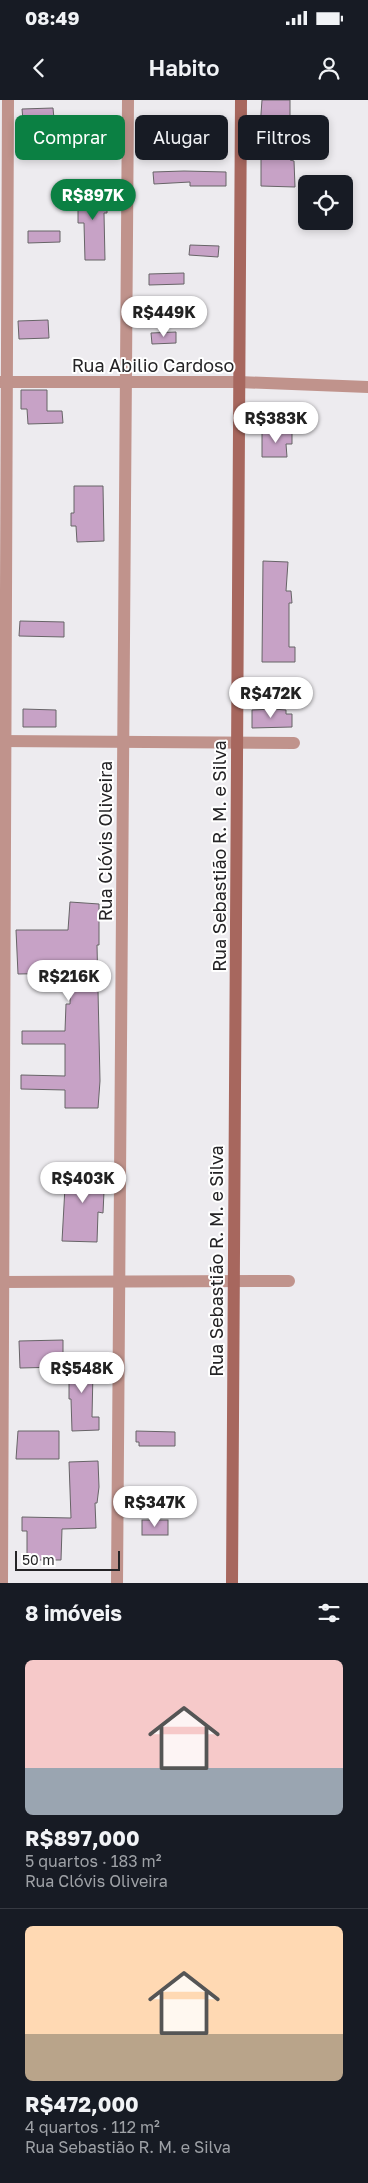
<!DOCTYPE html>
<html lang="pt">
<meta charset="utf-8">
<style>
:root{--surface:#171b24;--page:#20242c;--text:#f1f3f6;--muted:#9ea1a6;--line:#363941;--accent:#0b8043}
body{margin:0;font-family:"Golos Text",sans-serif;background:var(--page);color:var(--text);height:100vh;display:flex;flex-direction:column;font-size:19px;white-space:nowrap}
*{box-sizing:border-box;margin:0}
p{font-size:16px;color:var(--muted)}
.icon{flex:none;width:28px;height:28px;fill:none;stroke:currentColor;stroke-width:2;stroke-linecap:round;stroke-linejoin:round}
.map{position:relative;height:1483px;overflow:hidden}
.side{display:flex;flex-direction:column;background:var(--surface);flex:1}
.side>*{flex:none}
.top-card{position:absolute;left:15px;top:15px;width:339px;height:45px;display:flex;gap:10px}
.controls{position:absolute;left:298px;top:75px;display:grid;gap:10px}
.controls a{display:grid;place-items:center;width:55px;height:55px;border-radius:8px;background:var(--surface);box-shadow:0 2px 8px #0003;font-size:25px}
.scale{position:absolute;left:15px;bottom:12px;width:105px;box-sizing:border-box;padding-left:5px;border:2px solid #252426;border-top:0;font-size:14px;line-height:18px;white-space:nowrap;color:#252426;-webkit-text-stroke:4px #fff;paint-order:stroke}
.price{position:absolute;translate:-50% -42px;padding:0 11px;border-radius:18px;background:#fff;color:#222;font-size:16px;line-height:32px;filter:drop-shadow(0 1px 2px #0008)}
.price::after{content:'';position:absolute;left:50%;top:30px;width:15px;height:11px;margin-left:-8px;background:inherit;clip-path:polygon(0 0,100% 0,50% 100%)}
.price.current{background:var(--accent);color:#fff}
ul{padding:0;list-style:none}
li{display:grid;align-content:center;gap:10px;height:265px;padding:0 25px}
li+li{border-top:1px solid var(--line)}
li span{display:grid;place-items:center;height:155px;border-radius:8px;color:#555}
li>.icon{margin-inline-start:auto}
span .icon{width:90px;height:90px;fill:#fffc;stroke-width:1}
li b{font-size:21px}
h2{display:flex;justify-content:space-between;align-items:center;height:60px;padding:0 25px;font-size:21px}
.pill{padding:0 18px;border-radius:8px;background:var(--surface);box-shadow:0 2px 8px #0003;font-size:18px;line-height:45px}
.pill.current{background:var(--accent);color:#fff}
.status{display:flex;justify-content:space-between;align-items:center;height:35px;padding:0 25px;background:var(--surface);direction:ltr}
.status svg{height:14px;fill:currentColor}
header{display:flex;justify-content:space-between;align-items:center;height:65px;padding:0 25px;background:var(--surface);font-size:22px;font-weight:600}
.map>svg:first-child{display:block}
.building{fill:#c7a2c6;stroke:#676467}
.lines{fill:none;stroke-linecap:round;stroke-linejoin:round}
.street{stroke:#c0938c;stroke-width:12}
.secondary{stroke:#a7675e;stroke-width:12}
.labels{text-anchor:middle;dominant-baseline:central;stroke-width:4;stroke-linejoin:round;paint-order:stroke}
.street-label{font-size:18px;fill:#252426;stroke:#fff}
</style>
<div class="status"><b>08:49</b><svg viewBox="0 0 49 12"><path d="M0 12V9h3v3zM5 12V6h3v6zM10 12V3h3v9zM15 12V0h3v12zM26 1h20v11H26zM47 4h2v5h-2z"/></svg></div>
<header><svg class="icon" aria-label="back" viewBox="0 0 24 24"><path d="M15 5l-7 7 7 7"/></svg>Habito<svg class="icon" aria-label="person" viewBox="0 0 24 24"><circle cx="12" cy="8" r="4"/><path d="M4 21q1-7 8-7t8 7"/></svg></header>
<div class="map">
<svg width="368" height="1483" viewBox="0 0 368 1483">
<rect width="100%" height="100%" fill="#edebef"/>
<!-- building -->
<g class="building">
<path d="M262 0H290V16H296L295 30H292L290 60 294 61 295 87 261 86V42H259Z"/>
<path d="M53 8 54 19 23 20 22 9Z"/>
<path d="M184 71 226 72V86H190V82L154 84 153 72Z"/>
<path d="M78 88 107 89V113H104L105 160H85L84 123H78Z"/>
<path d="M28 131H60V142L28 143Z"/>
<path d="M190 145 219 146 218 157 189 155Z"/>
<path d="M184 173V184L149 185V174Z"/>
<path d="M48 220 49 238 19 239 18 221Z"/>
<path d="M176 232V243L152 244 151 233Z"/>
<path d="M21 290H47V311H62L63 323 28 324 27 309H21Z"/>
<path d="M262 332H292V344H286L287 357H262Z"/>
<path d="M74 386H103L104 441 77 442 76 426H71V413H74Z"/>
<path d="M263 461 288 462 286 491H291L292 503H289V547H295V562H262Z"/>
<path d="M20 521 64 522V537L19 536Z"/>
<path d="M23 609 56 610V627H23Z"/>
<path d="M273 609 286 610V614H292V627L252 628V610Z"/>
<path d="M70 802 99 804V845H97L100 981 98 1008H65V990L21 989V975L65 976V944H22V931H65L66 904H70L71 873 18 874 16 830H68Z"/>
<path d="M66 1069 105 1070 103 1113 98 1112 97 1142 62 1141Z"/>
<path d="M63 1240V1267L20 1268 19 1241Z"/>
<path d="M69 1259H98V1271H93L92 1317H99V1330L72 1331 71 1299H69Z"/>
<path d="M18 1331H59V1359H16Z"/>
<path d="M136 1331 175 1332V1346H139V1342H136Z"/>
<path d="M98 1361 99 1387 97 1403H95L96 1428 62 1429 61 1460H27V1431H22V1417L71 1418 69 1362Z"/>
<rect x="142" y="1420" width="26" height="15"/>
</g>
<g class="lines">
<!-- street -->
<g class="street">
<path d="M0 282H239L368 287"/>
<path d="M0 641 294 643"/>
<path d="M0 1182 289 1181"/>
<path d="M2 1483 8 0"/>
<path d="M117 1483 128 0"/>
</g>
<!-- secondary -->
<path class="secondary" d="M232 1483 241 0"/>
</g>
<g class="labels">
<!-- street labels -->
<g class="street-label">
<text x="153" y="265">Rua Abilio Cardoso</text>
<text transform="translate(105 741) rotate(-90)">Rua Clóvis Oliveira</text>
<text transform="translate(219 756) rotate(-90)">Rua Sebastião R. M. e Silva</text>
<text transform="translate(216 1161) rotate(-90)">Rua Sebastião R. M. e Silva</text>
</g>
</g>
</svg>
<div class="controls">
<a><svg class="icon" aria-label="locate" viewBox="0 0 24 24"><circle cx="12" cy="12" r="6"/><path d="M12 2v4M12 18v4M2 12h4M18 12h4"/></svg></a>
</div>
<div class="scale">50 m</div>
<b class="price current" style="left:93px;top:121px">R$897K</b>
<b class="price" style="left:164px;top:238px">R$449K</b>
<b class="price" style="left:276px;top:344px">R$383K</b>
<b class="price" style="left:271px;top:619px">R$472K</b>
<b class="price" style="left:69px;top:902px">R$216K</b>
<b class="price" style="left:83px;top:1104px">R$403K</b>
<b class="price" style="left:82px;top:1294px">R$548K</b>
<b class="price" style="left:155px;top:1428px">R$347K</b>
<div class="top-card">
<a class="pill current">Comprar</a>
<a class="pill">Alugar</a>
<a class="pill">Filtros</a>
</div>
</div>
<section class="side">
<h2>8 imóveis<svg class="icon" aria-label="filters" viewBox="0 0 24 24"><path d="M4 7h16M4 17h16"/><circle cx="9" cy="7" r="2"/><circle cx="15" cy="17" r="2"/></svg></h2>
<ul>
<li><span style="background:linear-gradient(#f6c9c9 70%,#9aa5b1 0)"><svg class="icon" aria-label="home" viewBox="0 0 24 24"><path d="M3 11l9-7 9 7M6 9v11h12V9"/></svg></span><div><b>R$897,000</b><p>5 quartos · 183 m²</p><p>Rua Clóvis Oliveira</p></div></li>
<li><span style="background:linear-gradient(#ffd9b3 70%,#b9a48a 0)"><svg class="icon" aria-label="home" viewBox="0 0 24 24"><path d="M3 11l9-7 9 7M6 9v11h12V9"/></svg></span><div><b>R$472,000</b><p>4 quartos · 112 m²</p><p>Rua Sebastião R. M. e Silva</p></div></li>
</ul>
</section>
